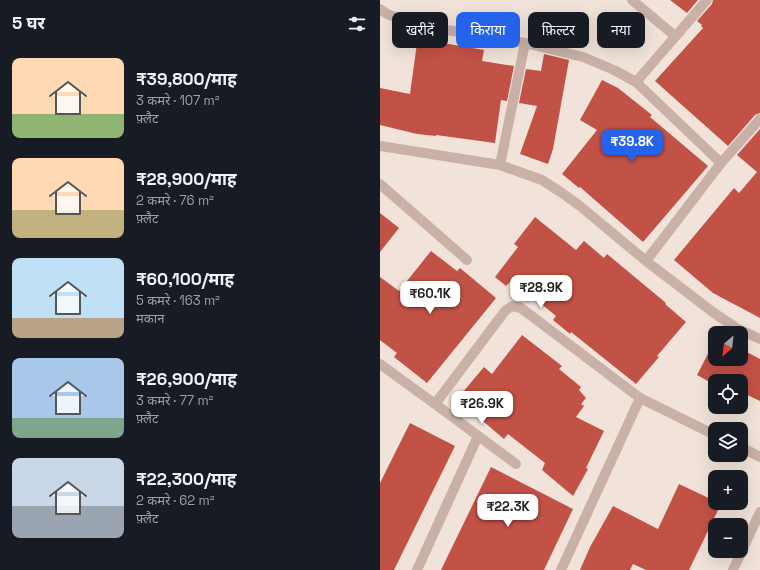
<!DOCTYPE html>
<html lang="hi">
<meta charset="utf-8">
<style>
:root{--surface:#171b24;--page:#242831;--text:#f1f3f6;--muted:#9ea1a6;--accent:#2563eb}
body{margin:0;font-family:"Space Grotesk","Noto Sans Devanagari",sans-serif;background:var(--page);color:var(--text);height:100vh;display:flex;flex-direction:column;font-size:15px;white-space:nowrap}
*{box-sizing:border-box;margin:0}
p{font-size:13px;color:var(--muted)}
.icon{flex:none;width:22px;height:22px;fill:none;stroke:currentColor;stroke-width:2;stroke-linecap:round;stroke-linejoin:round}
.map{position:relative;flex:1;overflow:hidden}
.details{display:flex;flex-direction:column;background:var(--surface);width:380px}
.details>*{flex:none}
.top-card{position:absolute;left:12px;top:12px;width:308px;height:36px;display:flex;gap:8px}
.needle{width:26px;rotate:208deg}
.controls{position:absolute;left:328px;top:326px;display:grid;gap:8px}
.controls a{display:grid;place-items:center;width:40px;height:40px;border-radius:8px;background:var(--surface);box-shadow:0 4px 16px #0002;font-size:20px}
.price{position:absolute;translate:-50% -34px;padding:0 9px;border-radius:8px;background:#fff;color:#222;font-size:13px;line-height:26px;filter:drop-shadow(0 1px 2px #0008)}
.price::after{content:'';position:absolute;left:50%;top:24px;width:12px;height:9px;margin-left:-6px;background:inherit;clip-path:polygon(0 0,100% 0,50% 100%)}
.price.on{background:var(--accent);color:#fff}
ul{padding:0;list-style:none}
li{display:flex;align-items:center;gap:12px;height:100px;padding:0 12px}
li span{display:grid;place-items:center;flex:none;width:112px;height:80px;border-radius:8px;color:#555}
li>.icon{margin-inline-start:auto}
span .icon{width:48px;height:48px;fill:#fffc;stroke-width:1}
li b{font-size:17px}
h2{display:flex;justify-content:space-between;align-items:center;height:48px;padding:0 12px;font-size:17px}
.tag{padding:0 14px;border-radius:8px;background:var(--surface);box-shadow:0 4px 16px #0002;font-size:14px;line-height:36px}
.tag.on{background:var(--accent);color:#fff}
main{display:flex;flex:1;min-height:0}
.map>svg:first-child{display:block}
.building{fill:#c35246}
.lines{fill:none;stroke-linecap:round;stroke-linejoin:round}
.minor{stroke:#c9b1a7;stroke-width:10}
</style>
<main>
<section class="details">
<h2>5 घर<svg class="icon" aria-label="filters" viewBox="0 0 24 24"><path d="M4 7h16M4 17h16"/><circle cx="9" cy="7" r="2"/><circle cx="15" cy="17" r="2"/></svg></h2>
<ul>
<li><span style="background:linear-gradient(#ffd9b3 70%,#8fb573 0)"><svg class="icon" aria-label="home" viewBox="0 0 24 24"><path d="M3 11l9-7 9 7M6 9v11h12V9"/></svg></span><div><b>₹39,800/माह</b><p>3 कमरे · 107 m²</p><p>फ़्लैट</p></div></li>
<li><span style="background:linear-gradient(#ffd9b3 65%,#c2b280 0)"><svg class="icon" aria-label="home" viewBox="0 0 24 24"><path d="M3 11l9-7 9 7M6 9v11h12V9"/></svg></span><div><b>₹28,900/माह</b><p>2 कमरे · 76 m²</p><p>फ़्लैट</p></div></li>
<li><span style="background:linear-gradient(#bfe0f5 75%,#b9a48a 0)"><svg class="icon" aria-label="home" viewBox="0 0 24 24"><path d="M3 11l9-7 9 7M6 9v11h12V9"/></svg></span><div><b>₹60,100/माह</b><p>5 कमरे · 163 m²</p><p>मकान</p></div></li>
<li><span style="background:linear-gradient(#a9c7e8 75%,#7fa58c 0)"><svg class="icon" aria-label="home" viewBox="0 0 24 24"><path d="M3 11l9-7 9 7M6 9v11h12V9"/></svg></span><div><b>₹26,900/माह</b><p>3 कमरे · 77 m²</p><p>फ़्लैट</p></div></li>
<li><span style="background:linear-gradient(#c9d6e8 60%,#9aa5b1 0)"><svg class="icon" aria-label="home" viewBox="0 0 24 24"><path d="M3 11l9-7 9 7M6 9v11h12V9"/></svg></span><div><b>₹22,300/माह</b><p>2 कमरे · 62 m²</p><p>फ़्लैट</p></div></li>
</ul>
</section>
<div class="map">
<svg width="380" height="570" viewBox="0 0 380 570">
<rect width="100%" height="100%" fill="#f1e3da"/>
<!-- building -->
<g class="building">
<path d="M290 0H318L307 13Z"/>
<path d="M333 0H380V113L375 115 348 146 275 81 323 28 321 26 322 25 317 21 332 4Z"/>
<path d="M37 43 62 47 63 43 104 50 102 61 134 66 127 101 121 100 115 143 56 135V136L37 134 0 125V88L30 94Z"/>
<path d="M164 54 189 60 173 149 168 164 140 154 157 106 139 103 146 69 161 71Z"/>
<path d="M222 80 238 88 272 115 270 117 328 166 263 242 200 187 199 188 182 174 217 130 200 120Z"/>
<path d="M380 129V318L333 293 294 260 354 188 359 193 377 172 357 155Z"/>
<path d="M0 213 19 228 0 252Z"/>
<path d="M155 217 196 250 204 241 224 258 227 254 286 303 285 304 306 322 277 356 279 357 256 384 191 332 190 334 173 320 176 316 132 280 126 286 115 277 138 247 134 244Z"/>
<path d="M51 251 77 271 80 268 116 298 47 383 14 357 17 353 0 340V277L19 291Z"/>
<path d="M142 335 182 366 179 369 201 387 199 390 206 398 201 404 204 406 196 417 224 431 206 468 208 469 193 496 162 470 165 463 128 434 124 439 77 399 104 367 112 374Z"/>
<path d="M335 340V359H361V349L380 359V401L361 392V381H340L335 378V385L317 375Z"/>
<path d="M30 423 75 446 14 570H0V483Z"/>
<path d="M111 467 193 509 164 570H61Z"/>
<path d="M299 484 335 501V503L341 504 309 570H266L253 564 250 570H200L210 547 233 506 278 529Z"/>
</g>
<g class="lines">
<!-- minor -->
<g class="minor">
<path d="M252 0 295 36"/>
<path d="M0 9 7 14 37 25 145 43 203 57 234 70 256 82 341 163"/>
<path d="M256 82 327 0"/>
<path d="M0 146 120 165 162 180 182 193 200 206 266 261 334 313 358 329 380 339"/>
<path d="M120 165 145 43"/>
<path d="M0 184 87 260"/>
<path d="M266 261 341 163 380 119"/>
<path d="M0 364 55 404 125 311 132 306 141 308 260 398 335 435"/>
<path d="M55 404 136 464"/>
<path d="M361 447 380 457"/>
<path d="M37 570 98 436"/>
<path d="M181 570 260 398"/>
<path d="M353 570 380 512"/>
</g>
</g>
</svg>
<div class="controls">
<a><svg class="needle" viewBox="-14 -14 28 28"><path d="M0-13l5 13h-10z" fill="#e53935"/><path d="M0 13l5-13h-10z" fill="#9ea1a6"/></svg></a>
<a><svg class="icon" aria-label="locate" viewBox="0 0 24 24"><circle cx="12" cy="12" r="6"/><path d="M12 2v4M12 18v4M2 12h4M18 12h4"/></svg></a>
<a><svg class="icon" aria-label="layers" viewBox="0 0 24 24"><path d="M12 4l9 5-9 5-9-5zM3 14l9 5 9-5"/></svg></a>
<a>+</a>
<a>−</a>
</div>
<b class="price on" style="left:252px;top:163px">₹39.8K</b>
<b class="price" style="left:161px;top:309px">₹28.9K</b>
<b class="price" style="left:50px;top:315px">₹60.1K</b>
<b class="price" style="left:102px;top:425px">₹26.9K</b>
<b class="price" style="left:128px;top:528px">₹22.3K</b>
<div class="top-card">
<a class="tag">खरीदें</a>
<a class="tag on">किराया</a>
<a class="tag">फ़िल्टर</a>
<a class="tag">नया</a>
</div>
</div>
</main>
